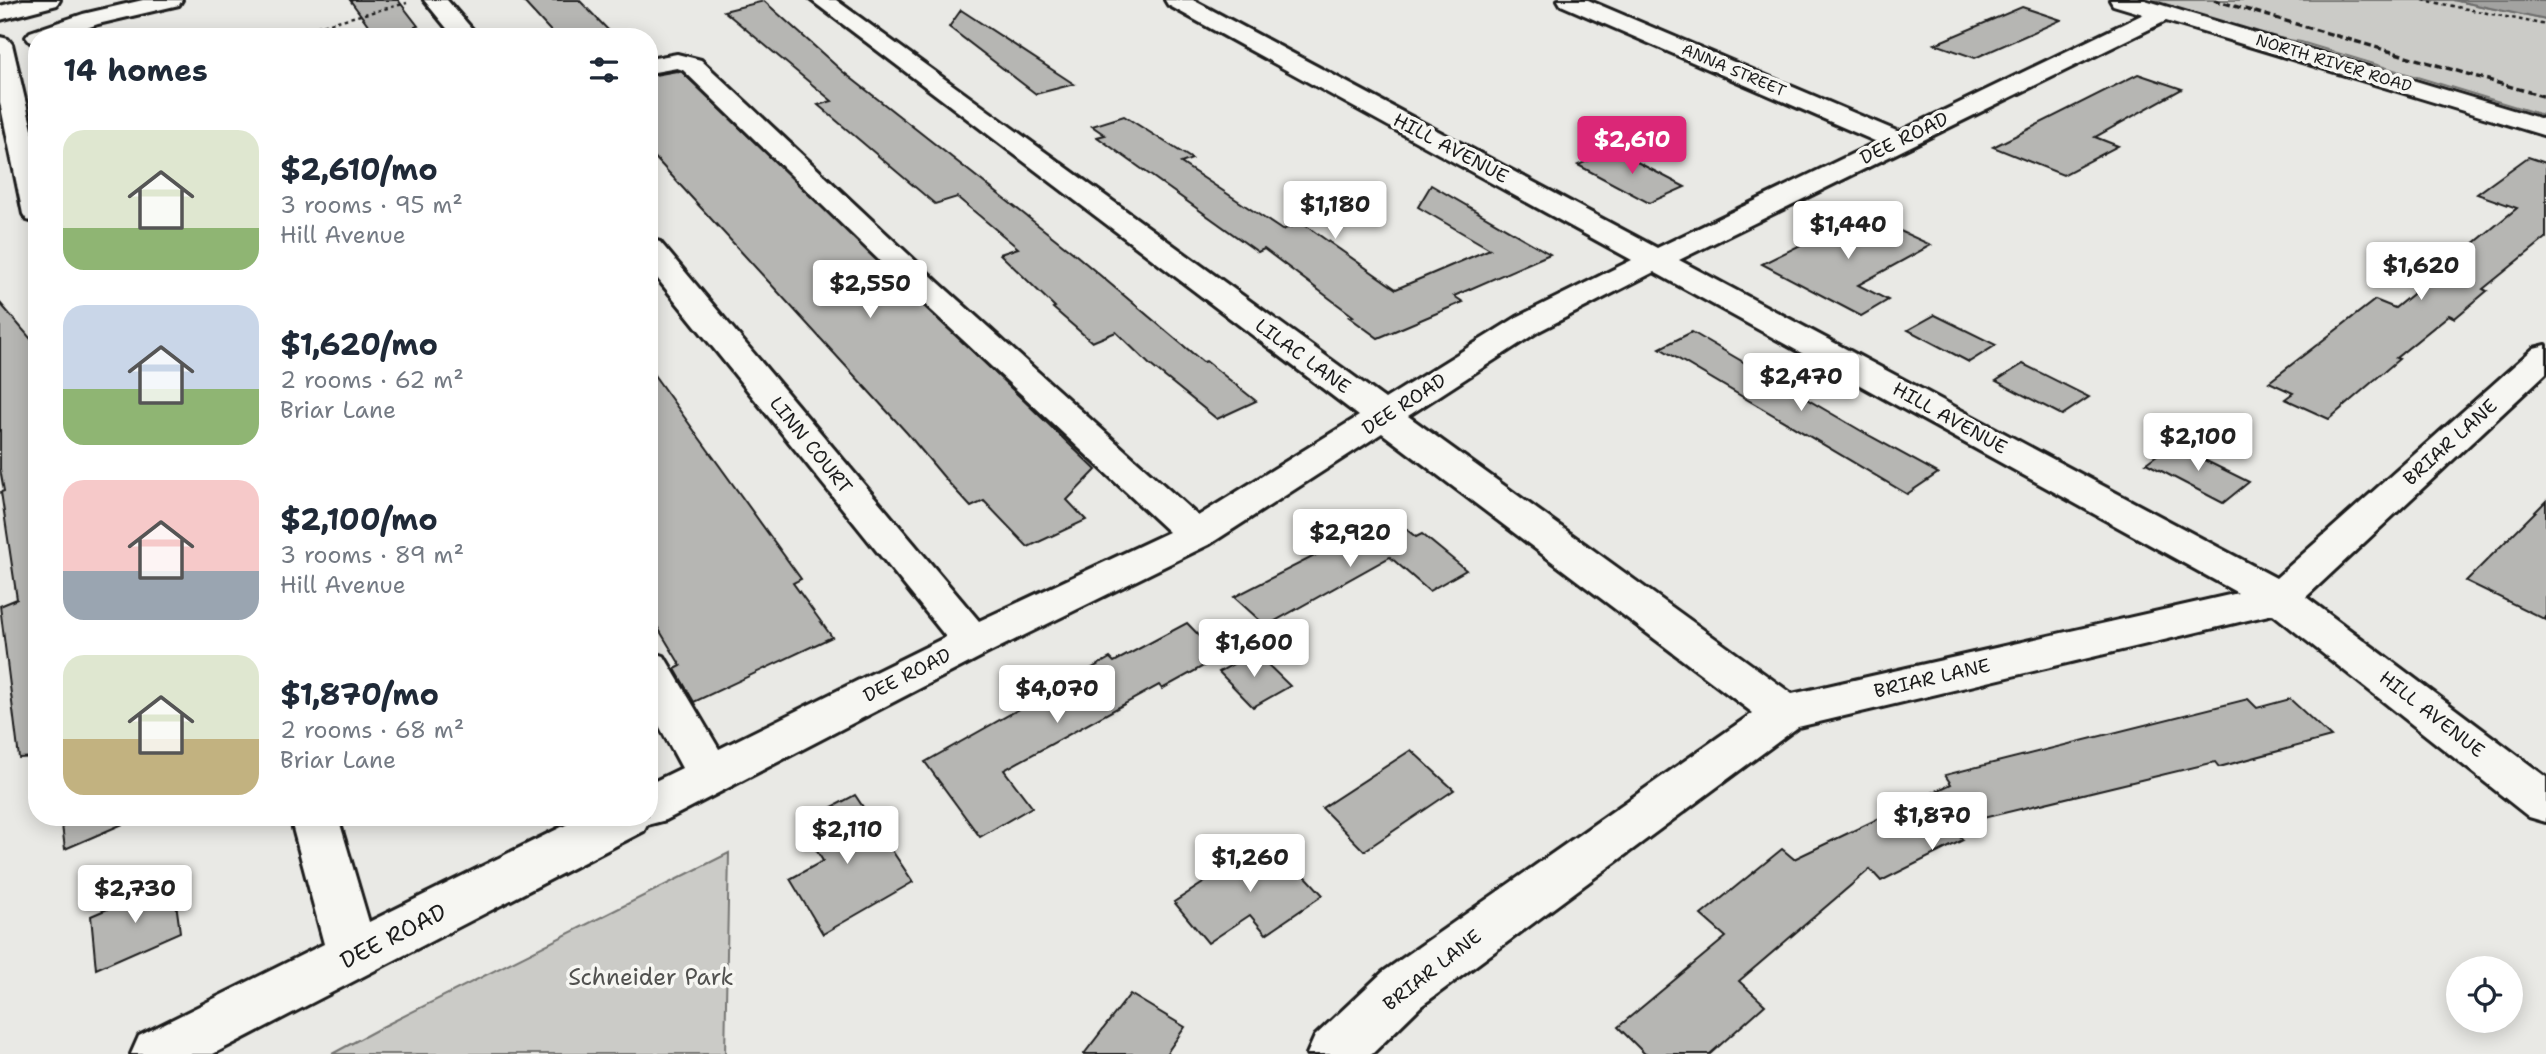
<!DOCTYPE html>
<meta charset="utf-8">
<style>
:root{--surface:#fff;--page:#f6f6f7;--text:#1f2937;--muted:#747a83;--accent:#db2777}
body{margin:0;font-family:"Shantell Sans",sans-serif;background:var(--page);color:var(--text);height:100vh;display:flex;flex-direction:column;font-size:26px;white-space:nowrap}
*{box-sizing:border-box;margin:0}
p{font-size:23px;color:var(--muted)}
.icon{flex:none;width:38px;height:38px;fill:none;stroke:currentColor;stroke-width:2;stroke-linecap:round;stroke-linejoin:round}
.map{position:relative;flex:1;overflow:hidden}
.panel{position:absolute;left:28px;top:28px;width:630px;height:798px;display:flex;flex-direction:column;background:var(--surface);border-radius:28px;box-shadow:0 4px 18px #0003}
.panel>*{flex:none}
.buttons{position:absolute;left:2446px;top:956px;display:grid;gap:14px}
.buttons a{display:grid;place-items:center;width:77px;height:77px;border-radius:50%;background:var(--surface);box-shadow:0 4px 18px #0003;font-size:35px}
.price{position:absolute;translate:-50% -60px;padding:0 16px;border-radius:7px;background:#fff;color:#222;font-size:23px;line-height:46px;filter:drop-shadow(0 2px 4px #0008)}
.price::after{content:'';position:absolute;left:50%;top:42px;width:21px;height:16px;margin-left:-10px;background:inherit;clip-path:polygon(0 0,100% 0,50% 100%)}
.price.selected{background:var(--accent);color:#fff}
ul{padding:0;list-style:none}
li{display:flex;align-items:center;gap:21px;height:175px;padding:0 35px}
li span{display:grid;place-items:center;flex:none;width:196px;height:140px;border-radius:21px;color:#555}
li>.icon{margin-inline-start:auto}
span .icon{width:84px;height:84px;fill:#fffc;stroke-width:1}
li b{font-size:30px}
h2{display:flex;justify-content:space-between;align-items:center;height:84px;padding:0 35px;font-size:30px}
.map>svg:first-child{display:block}
.green{fill:#cbcbc7;stroke:#747472;stroke-width:2}
.water{fill:#a3a3a1;stroke:#6d6d6c;stroke-width:2}
.building{fill:#b6b6b3;stroke:#1c1c1c;stroke-width:2}
.lines{fill:none;stroke-linecap:round;stroke-linejoin:round}
.minor-casing{stroke:#1c1c1c;stroke-width:6}
.major-casing{stroke:#1c1c1c;stroke-width:6}
.path{stroke:#1c1c1c;stroke-width:2.5;stroke-dasharray:3.5 3.5;stroke-linecap:butt}
.minor{fill:#f6f6f2;fill-rule:evenodd}
.major{fill:#f6f6f2;fill-rule:evenodd}
.rail{stroke:#1c1c1c;stroke-width:3.5;stroke-dasharray:7 3.5;stroke-linecap:butt}
.labels{text-anchor:middle;dominant-baseline:central;stroke-width:7;stroke-linejoin:round;paint-order:stroke}
.far-street-label{font-size:16px;fill:#1c1c1c;stroke:#f6f6f2}
.street-label{font-size:19px;fill:#1c1c1c;stroke:#f6f6f2}
.near-street-label{font-size:23px;fill:#1c1c1c;stroke:#f6f6f2}
.near-park-label{font-size:23px;fill:#51514f;stroke:#f6f6f2}
</style>
<div class="map">
<svg width="2546" height="1054" viewBox="0 0 2546 1054">
<rect width="100%" height="100%" fill="#e9e9e5"/>
<filter id="ink" filterUnits="userSpaceOnUse"><feTurbulence type="fractalNoise" baseFrequency=".0143" numOctaves="2"/><feDisplacementMap in="SourceGraphic" scale="14" xChannelSelector="R" yChannelSelector="G"/><feConvolveMatrix kernelMatrix="1 2 1 2 8 2 1 2 1" color-interpolation-filters="sRGB"/></filter>
<g filter="url(#ink)">
<!-- green -->
<g class="green">
<path d="M2147 0H2453L2546 20V116L2301 42 2273 37Z"/>
<path d="M729 853 725 1054H332L382 1027Z"/>
</g>
<!-- water -->
<path class="water" d="M2453 0H2546V20Z"/>
<!-- building -->
<g class="building">
<path d="M350 0H398L418 26 415 27 423 37H377Z"/>
<path d="M522 0H579L615 37H556Z"/>
<path d="M764 1 842 71 1076 255 1203 362 1206 361 1256 401 1217 419 1149 364 1116 332 1092 342 1053 308 1055 307 1000 254 1018 248 957 197 935 204 818 105 832 101 724 11Z"/>
<path d="M2022 7 2061 20 1975 58 1935 44Z"/>
<path d="M961 10 1074 84 1036 94 949 27Z"/>
<path d="M677 71 682 72 1096 470 1067 500 1086 520 1028 547 984 501 971 507 948 482 907 433 649 151V76Z"/>
<path d="M2138 74 2182 89 2095 137 2118 146 2063 175 1993 147Z"/>
<path d="M1124 116 1192 159 1181 163 1282 230 1302 223 1396 289 1490 249 1418 207 1431 185 1550 254 1454 296 1463 302 1378 338 1349 317 1353 316 1264 249 1258 252 1097 137 1105 135 1092 126Z"/>
<path d="M1614 150 1685 187 1649 203 1578 165Z"/>
<path d="M2528 157 2546 163V238L2483 289 2487 291 2455 318 2449 315 2396 358 2399 359 2329 419 2285 399 2293 393 2269 382 2375 300 2395 308 2517 208 2477 194Z"/>
<path d="M1863 214 1931 245 1858 285 1888 300 1861 316 1762 264Z"/>
<path d="M0 303 37 346V757L19 758 0 606 17 599 1 492 4 491 0 469Z"/>
<path d="M1935 315 1996 345 1969 362 1908 330Z"/>
<path d="M1692 332 1870 436 1938 473 1907 494 1660 348Z"/>
<path d="M2023 364 2089 397 2062 415 1996 381Z"/>
<path d="M649 368 801 579 793 583 832 637 694 702 675 669 681 666 649 613Z"/>
<path d="M2172 444 2249 482 2223 503 2146 463Z"/>
<path d="M2546 501V620L2466 581Z"/>
<path d="M1391 517 1416 537 1422 534 1466 570 1429 591 1390 557 1266 626 1234 597Z"/>
<path d="M1187 623 1220 657 1162 689 1159 685 1004 770 1032 807 980 837 925 762 1110 658 1114 662Z"/>
<path d="M1255 652 1290 686 1253 707 1219 672Z"/>
<path d="M2248 699 2257 708 2290 699 2331 737 2219 767 2215 762 1950 826 1963 840 1881 881 1870 869 1739 981 1765 1005 1710 1054H1645L1618 1027 1726 937 1701 915 1782 849 1794 859 1951 784 1945 775Z"/>
<path d="M1411 750 1454 790 1364 851 1322 808Z"/>
<path d="M855 795 913 882 823 934 790 879 823 861 800 824Z"/>
<path d="M61 817H139L65 849Z"/>
<path d="M1271 839 1323 895 1266 934 1250 915 1208 943 1174 902Z"/>
<path d="M173 881 180 932 96 969 91 916Z"/>
<path d="M1130 994 1185 1027 1166 1054H1084Z"/>
</g>
<g class="lines">
<!-- minor casing -->
<g class="minor-casing">
<g id="minor">
<path d="M143 0H182L179 5 98 24 61 37H37V44L30 42 26 37 30 32 83 14Z"/>
<path d="M424 0H447L479 37H454Z"/>
<path d="M811 0H836L1385 399 1517 317 1632 260 1168 5 1165 0H1193L1657 248 1877 142 1561 5 1558 0H1588L1899 132 2156 8H2172L2175 13 2172 18 1679 260 2276 578 2534 348 2546 345V373L2306 597 2546 777V822L2529 817 2273 614 1798 727 1421 1006 1372 1054H1307L1315 1036 1383 972 1753 713 1382 433 1210 544 988 653 666 820 647 825 644 831 213 1054H131L139 1036 324 944 290 817H338L369 922 582 817H649V784L682 768 649 707V651L664 656 719 749 946 637 649 268V239L660 242 979 621 1169 532 917 297 683 70 677 68 649 73V59L677 54 701 60 939 283 1198 516 1359 416ZM1654 272 2238 593 1792 694 1408 416 1539 331Z"/>
<path d="M0 37 8 39 12 44 37 151V223L27 220 23 214 0 102Z"/>
</g>
</g>
<!-- major casing -->
<g class="major-casing">
<g id="major">
<path d="M23 0H60L57 5 0 20V6Z"/>
<path d="M2110 0H2145L2546 120V136L2113 5Z"/>
</g>
</g>
<!-- path -->
<g class="path">
<path d="M2423 0 2546 25"/>
<path d="M276 37 407 3"/>
</g>
<!-- minor -->
<use href="#minor" class="minor"/>
<!-- major -->
<use href="#major" class="major"/>
<!-- rail -->
<path class="rail" d="M2214 0 2546 97"/>
</g>
</g>
<g class="labels">
<!-- far-street labels -->
<g class="far-street-label">
<text transform="translate(2334 63) rotate(17)">NORTH RIVER ROAD</text>
<text transform="translate(1734 70) rotate(23)">ANNA STREET</text>
</g>
<!-- street labels -->
<g class="street-label">
<text transform="translate(1904 138) rotate(-26)">DEE ROAD</text>
<text transform="translate(1451 148) rotate(28)">HILL AVENUE</text>
<text transform="translate(1303 356) rotate(36)">LILAC LANE</text>
<text transform="translate(1404 404) rotate(-33)">DEE ROAD</text>
<text transform="translate(1950 418) rotate(29)">HILL AVENUE</text>
<text transform="translate(2450 442) rotate(-42)">BRIAR LANE</text>
<text transform="translate(811 445) rotate(51)">LINN COURT</text>
<text transform="translate(907 675) rotate(-27)">DEE ROAD</text>
<text transform="translate(1932 678) rotate(-13)">BRIAR LANE</text>
<text transform="translate(2432 714) rotate(38)">HILL AVENUE</text>
<text transform="translate(1432 970) rotate(-38)">BRIAR LANE</text>
</g>
<!-- near-street labels -->
<g class="near-street-label">
<text transform="translate(393 936) rotate(-27)">DEE ROAD</text>
</g>
<!-- near-park labels -->
<g class="near-park-label">
<text x="651" y="977">Schneider Park</text>
</g>
</g>
</svg>
<div class="buttons">
<a><svg class="icon" aria-label="locate" viewBox="0 0 24 24"><circle cx="12" cy="12" r="6"/><path d="M12 2v4M12 18v4M2 12h4M18 12h4"/></svg></a>
</div>
<b class="price selected" style="left:1632px;top:176px">$2,610</b>
<b class="price" style="left:1335px;top:241px">$1,180</b>
<b class="price" style="left:1848px;top:261px">$1,440</b>
<b class="price" style="left:2421px;top:302px">$1,620</b>
<b class="price" style="left:870px;top:320px">$2,550</b>
<b class="price" style="left:1801px;top:413px">$2,470</b>
<b class="price" style="left:2198px;top:473px">$2,100</b>
<b class="price" style="left:1350px;top:569px">$2,920</b>
<b class="price" style="left:1254px;top:679px">$1,600</b>
<b class="price" style="left:1057px;top:725px">$4,070</b>
<b class="price" style="left:1932px;top:852px">$1,870</b>
<b class="price" style="left:847px;top:866px">$2,110</b>
<b class="price" style="left:1250px;top:894px">$1,260</b>
<b class="price" style="left:135px;top:925px">$2,730</b>
<section class="panel">
<h2>14 homes<svg class="icon" aria-label="filters" viewBox="0 0 24 24"><path d="M4 7h16M4 17h16"/><circle cx="9" cy="7" r="2"/><circle cx="15" cy="17" r="2"/></svg></h2>
<ul>
<li><span style="background:linear-gradient(#dfe7d0 70%,#8fb573 0)"><svg class="icon" aria-label="home" viewBox="0 0 24 24"><path d="M3 11l9-7 9 7M6 9v11h12V9"/></svg></span><div><b>$2,610/mo</b><p>3 rooms · 95 m²</p><p>Hill Avenue</p></div></li>
<li><span style="background:linear-gradient(#c9d6e8 60%,#8fb573 0)"><svg class="icon" aria-label="home" viewBox="0 0 24 24"><path d="M3 11l9-7 9 7M6 9v11h12V9"/></svg></span><div><b>$1,620/mo</b><p>2 rooms · 62 m²</p><p>Briar Lane</p></div></li>
<li><span style="background:linear-gradient(#f6c9c9 65%,#9aa5b1 0)"><svg class="icon" aria-label="home" viewBox="0 0 24 24"><path d="M3 11l9-7 9 7M6 9v11h12V9"/></svg></span><div><b>$2,100/mo</b><p>3 rooms · 89 m²</p><p>Hill Avenue</p></div></li>
<li><span style="background:linear-gradient(#dfe7d0 60%,#c2b280 0)"><svg class="icon" aria-label="home" viewBox="0 0 24 24"><path d="M3 11l9-7 9 7M6 9v11h12V9"/></svg></span><div><b>$1,870/mo</b><p>2 rooms · 68 m²</p><p>Briar Lane</p></div></li>
</ul>
</section>
</div>
